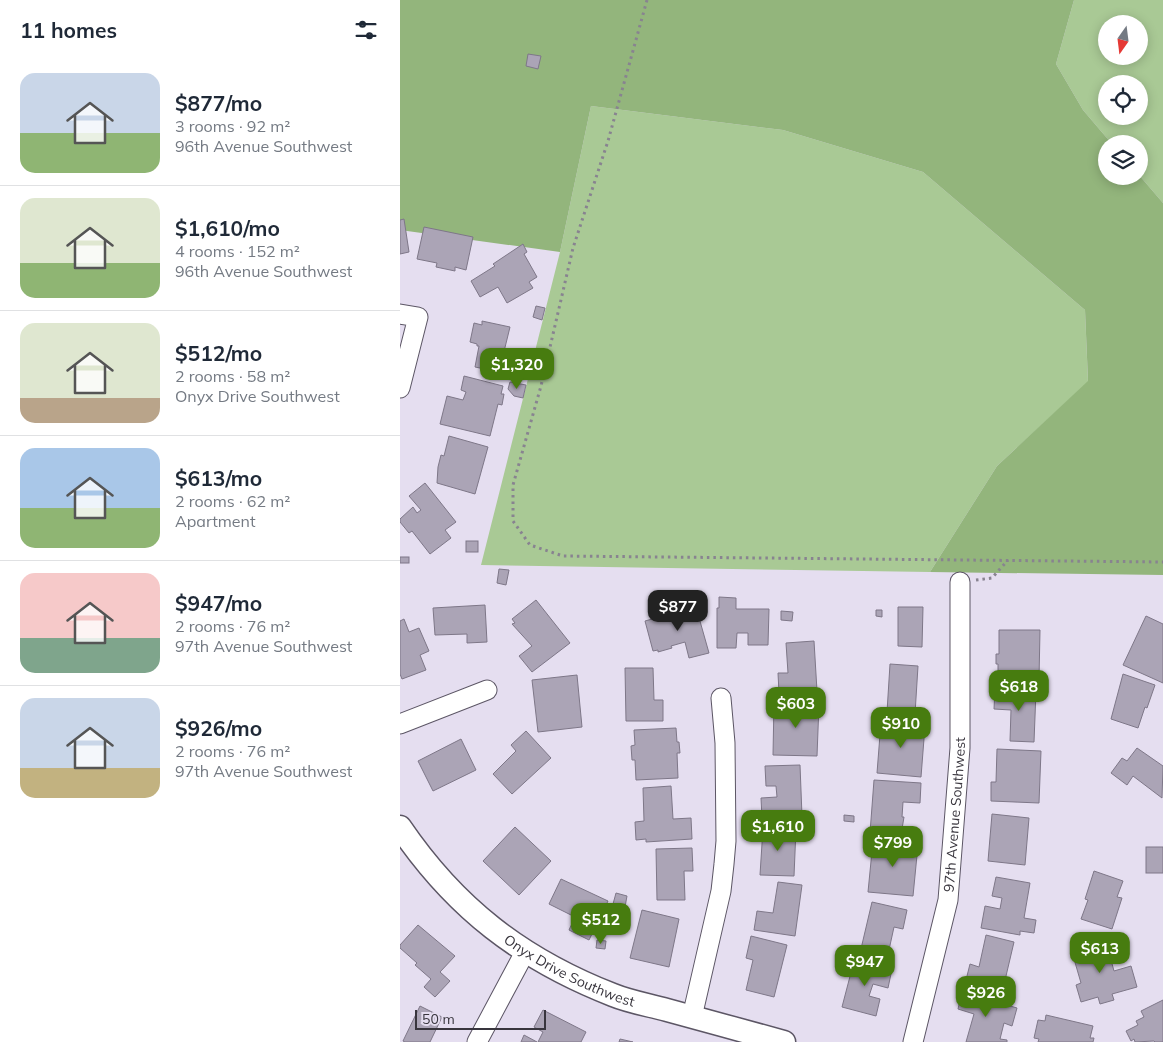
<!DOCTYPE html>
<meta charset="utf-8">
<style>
:root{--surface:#fff;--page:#f2f2f3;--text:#1f2937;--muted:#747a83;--line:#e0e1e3;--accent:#477c0f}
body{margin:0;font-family:Mulish,sans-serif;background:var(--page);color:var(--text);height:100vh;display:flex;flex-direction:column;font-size:19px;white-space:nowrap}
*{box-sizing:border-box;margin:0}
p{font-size:16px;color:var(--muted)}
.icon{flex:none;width:28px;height:28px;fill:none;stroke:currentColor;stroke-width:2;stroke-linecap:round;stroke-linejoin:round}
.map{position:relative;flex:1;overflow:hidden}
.side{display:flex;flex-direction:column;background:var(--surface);width:400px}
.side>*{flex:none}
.needle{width:32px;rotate:194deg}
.controls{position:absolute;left:698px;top:15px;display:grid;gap:10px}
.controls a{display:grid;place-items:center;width:50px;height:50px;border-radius:50%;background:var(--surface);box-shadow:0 2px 12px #0003;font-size:25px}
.scale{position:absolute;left:15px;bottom:12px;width:131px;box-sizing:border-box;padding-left:5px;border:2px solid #38353d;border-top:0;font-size:14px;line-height:18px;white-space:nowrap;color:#38353d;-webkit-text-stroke:4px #e5def0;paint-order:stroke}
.price{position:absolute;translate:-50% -42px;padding:0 11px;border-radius:10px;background:var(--accent);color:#fff;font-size:16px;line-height:32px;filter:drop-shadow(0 1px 2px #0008)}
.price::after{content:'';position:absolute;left:50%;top:30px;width:15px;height:11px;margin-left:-8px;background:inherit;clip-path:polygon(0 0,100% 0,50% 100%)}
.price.selected{background:#222;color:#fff}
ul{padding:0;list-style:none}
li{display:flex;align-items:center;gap:15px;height:125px;padding:0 20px}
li+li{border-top:1px solid var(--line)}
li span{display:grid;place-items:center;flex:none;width:140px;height:100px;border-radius:15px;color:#555}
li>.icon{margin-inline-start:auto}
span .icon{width:60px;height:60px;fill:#fffc;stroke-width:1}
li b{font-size:21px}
h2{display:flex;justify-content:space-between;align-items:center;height:60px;padding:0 20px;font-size:21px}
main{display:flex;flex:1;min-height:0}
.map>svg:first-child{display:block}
.green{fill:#a9c995;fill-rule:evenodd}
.forest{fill:#93b57c}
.building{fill:#aba4b6;stroke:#7e7788}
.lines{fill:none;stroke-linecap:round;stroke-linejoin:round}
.minor-casing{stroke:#5c5665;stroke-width:21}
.tertiary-casing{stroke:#5c5665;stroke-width:25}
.path{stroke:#888390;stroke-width:3;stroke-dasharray:2.5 4;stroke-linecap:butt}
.minor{stroke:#fff;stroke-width:19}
.tertiary{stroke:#fff;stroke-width:22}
.labels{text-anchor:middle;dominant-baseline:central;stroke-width:4.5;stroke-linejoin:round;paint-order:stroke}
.street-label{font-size:14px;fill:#38353d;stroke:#e5def0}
</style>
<main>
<section class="side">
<h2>11 homes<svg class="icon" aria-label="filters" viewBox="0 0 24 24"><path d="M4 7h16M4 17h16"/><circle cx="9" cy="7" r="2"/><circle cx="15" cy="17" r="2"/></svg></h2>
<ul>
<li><span style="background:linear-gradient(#c9d6e8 60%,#8fb573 0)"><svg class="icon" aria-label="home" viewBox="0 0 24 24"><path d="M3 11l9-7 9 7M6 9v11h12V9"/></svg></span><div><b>$877/mo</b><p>3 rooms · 92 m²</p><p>96th Avenue Southwest</p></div></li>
<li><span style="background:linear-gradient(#dfe7d0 65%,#8fb573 0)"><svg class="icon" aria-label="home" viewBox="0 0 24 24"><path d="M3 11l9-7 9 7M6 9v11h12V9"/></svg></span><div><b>$1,610/mo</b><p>4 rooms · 152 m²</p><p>96th Avenue Southwest</p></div></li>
<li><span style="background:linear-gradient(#dfe7d0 75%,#b9a48a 0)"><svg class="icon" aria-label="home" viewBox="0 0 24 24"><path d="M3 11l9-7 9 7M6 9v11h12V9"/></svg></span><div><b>$512/mo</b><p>2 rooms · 58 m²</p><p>Onyx Drive Southwest</p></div></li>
<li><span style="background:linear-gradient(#a9c7e8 60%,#8fb573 0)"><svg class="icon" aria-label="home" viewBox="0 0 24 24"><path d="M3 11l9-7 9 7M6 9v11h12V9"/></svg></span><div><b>$613/mo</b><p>2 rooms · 62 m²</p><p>Apartment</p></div></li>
<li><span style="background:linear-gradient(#f6c9c9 65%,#7fa58c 0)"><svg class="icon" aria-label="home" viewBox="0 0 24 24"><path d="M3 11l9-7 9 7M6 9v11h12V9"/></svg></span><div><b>$947/mo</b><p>2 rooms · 76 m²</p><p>97th Avenue Southwest</p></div></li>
<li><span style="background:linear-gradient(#c9d6e8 70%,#c2b280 0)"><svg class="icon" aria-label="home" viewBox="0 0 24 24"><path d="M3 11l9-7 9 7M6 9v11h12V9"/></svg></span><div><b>$926/mo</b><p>2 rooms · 76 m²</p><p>97th Avenue Southwest</p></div></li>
</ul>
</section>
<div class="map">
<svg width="763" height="1042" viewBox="0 0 763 1042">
<rect width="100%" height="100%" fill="#e5def0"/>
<!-- green -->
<g class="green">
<path d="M674 0H763V203L739 175V144H712L683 110 656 64ZM706 24H739V56H706ZM706 84H739V116H706Z"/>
<path d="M191 106 383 130 523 172 685 310 688 382 597 466 530 572 81 565 160 252Z"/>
</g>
<!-- forest -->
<path class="forest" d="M0 0H674L656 64 683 110 712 144H706V176L739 175 763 203V575L530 572 597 466 688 381 685 310 523 172 383 130 191 106 160 252 0 230Z"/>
<!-- building -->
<g class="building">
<path d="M128 54 141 56 138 69 126 66Z"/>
<path d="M4 219 9 252 0 254V220Z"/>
<path d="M24 227 73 237 66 270 55 267V271L36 267 37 263 17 259Z"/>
<path d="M123 244 127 252 124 254 137 277 129 282 133 288 107 303 98 287 80 297 71 281 95 266 93 264Z"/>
<path d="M136 306 145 308 142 320 133 317Z"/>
<path d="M82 321 110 327 99 372 75 367 79 346H77V344L70 342 74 323 82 325Z"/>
<path d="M64 376 103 386 101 394H104L102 405 98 404 90 436 40 424 47 396 63 400 66 392 61 390Z"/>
<path d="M110 382 126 385 123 398 114 396 108 389Z"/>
<path d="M49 436 88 447 75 494 37 483 38 467 41 455 44 456Z"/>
<path d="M25 483 56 522 45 530 51 538 30 554 12 531 9 533 0 522V519L13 507 17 513 21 510 9 496Z"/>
<rect x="66" y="541" width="12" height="11"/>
<rect x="0" y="557" width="9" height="6"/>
<path d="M99 569 109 570 106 585 97 583Z"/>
<path d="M319 597 336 598V609H369L368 645H348V633H337L336 648H317V608H319Z"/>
<path d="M136 600 170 643 132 672 119 656 132 646 112 624 115 623 112 619Z"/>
<path d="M85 605 87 642 67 643V634L35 635 33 608Z"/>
<path d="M296 607 309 653 289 658 285 642 271 646 272 648 258 652V650L253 651 245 621Z"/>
<path d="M498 607H523L522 647 498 646Z"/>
<path d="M476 610H482V617L476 616Z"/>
<path d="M381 611 393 612 392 621 381 620Z"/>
<path d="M746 616 763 624V683L723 665Z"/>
<path d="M4 619 9 632 19 628 29 651 20 655 26 670 2 679 0 674V621Z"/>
<path d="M599 630H640L639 679 598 678V664H596V654H599Z"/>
<path d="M414 641 417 691 379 693 378 673H388L386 643Z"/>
<path d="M490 664 518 666 515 714 487 712Z"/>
<path d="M225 668H253L254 700H263V721H226Z"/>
<path d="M723 674 755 685 747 708 745 707 738 728 711 719Z"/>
<path d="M177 675 182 727 138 732 132 680Z"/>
<path d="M595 689 636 691 634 742 610 741 611 710 594 709Z"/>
<path d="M374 702 419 704 417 756 373 755Z"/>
<path d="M481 722 525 726 521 777 477 773Z"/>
<path d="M276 728 277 742H279L280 753H277L278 778 236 780 235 760H232L231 746 235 745 234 730Z"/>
<path d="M126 731 151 758 112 794 93 774 116 751 111 745Z"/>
<path d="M61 739 76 770 33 791 18 761Z"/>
<path d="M737 748 763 766 762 798 733 776 727 785 711 773 722 758 727 761Z"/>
<path d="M597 749 641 751 639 803 591 801V782H596Z"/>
<path d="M400 765 402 816 362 818 361 798 377 797 376 786H366L365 766Z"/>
<path d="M474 780 521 783 520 803 503 802 502 817H504L501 835 470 833Z"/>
<path d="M271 786 273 819 291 818 292 839 246 842V839L236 840 235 822 244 821 243 788Z"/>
<path d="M592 814 629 818 625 865 588 861Z"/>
<path d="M444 815 454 816V822L444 821Z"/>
<path d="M115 827 151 861 119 895 83 861Z"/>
<path d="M363 828 396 829 394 876 360 875Z"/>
<path d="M473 841 518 845 513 896 468 892Z"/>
<rect x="746" y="847" width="17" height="26"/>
<path d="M292 848 293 871H284L285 900H257L256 849Z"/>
<path d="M694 871 723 881 717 897 722 898 712 929 681 919 688 900 685 899Z"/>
<path d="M596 877 630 883 624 918 636 920 634 933 620 931V935L581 928 585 906 600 909 602 898 592 896Z"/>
<path d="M161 879 208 901 189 940 169 930 175 917 149 904Z"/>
<path d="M378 882 402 885 395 936 354 930 357 911 373 913Z"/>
<path d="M216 893 227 896 225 907 213 904Z"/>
<path d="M472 902 507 910 503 929 494 927 487 959 460 953Z"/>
<path d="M242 910 279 919 269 967 230 958Z"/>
<path d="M18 925 55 956 40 972 50 981 35 997 24 987 31 979 15 965 17 963 0 948V945Z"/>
<path d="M586 935 614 942 602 993 565 984 570 964 579 967Z"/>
<path d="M351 936 387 945 374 997 346 990 353 960 346 958Z"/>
<path d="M197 940 206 941 205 949 196 948Z"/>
<path d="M691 940 693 946 706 942 714 971 731 966 737 987 712 994 714 1000 700 1004 698 997 681 1002 676 985 681 983 672 952 678 950 677 945Z"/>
<path d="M454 961 492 969 488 988 473 984 469 996 480 999 476 1016 442 1007Z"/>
<path d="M562 992 617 1008 612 1026 604 1023 600 1039 607 1040V1042H566L574 1014 558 1009Z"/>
<path d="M763 1000V1042H755L754 1041 735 1042 734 1039 731 1041 726 1031 738 1025 736 1021 744 1017 741 1011Z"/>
<path d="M20 1006 42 1017 30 1042H5L3 1041Z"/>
<path d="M143 1010 186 1032 181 1042H138L143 1032 134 1027Z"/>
<path d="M646 1015 693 1026 690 1038H694L693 1042H638L639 1039 634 1038 638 1020 645 1021Z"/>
<path d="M124 1035 137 1042H121Z"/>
<path d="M220 1039 233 1042H219Z"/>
</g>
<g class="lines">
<!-- minor casing -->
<g class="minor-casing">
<g id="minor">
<path d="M0 314 18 317 0 388"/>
<path d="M0 724 87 690"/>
<path d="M292 1017 321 891 324 864 326 841 325 743 321 698"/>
<path d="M77 1042 125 952"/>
<path id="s1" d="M513 1042 548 900 560 748V582"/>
</g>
</g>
<!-- tertiary casing -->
<g class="tertiary-casing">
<g id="tertiary">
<path id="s2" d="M0 827C55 908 121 959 213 995 230 1002 249 1005 267 1010 306 1021 345 1031 384 1042"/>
</g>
</g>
<!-- path -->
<g class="path">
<path d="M247 0 208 141 173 248 141 386 113 485V521L130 545 163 556 763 562"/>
<path d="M576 580 592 578 608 560"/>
</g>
<!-- minor -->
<use href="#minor" class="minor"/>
<!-- tertiary -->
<use href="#tertiary" class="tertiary"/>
</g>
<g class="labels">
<!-- street labels -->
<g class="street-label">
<text stroke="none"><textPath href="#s1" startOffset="232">97th Avenue Southwest</textPath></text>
<text stroke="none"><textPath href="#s2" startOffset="226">Onyx Drive Southwest</textPath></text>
</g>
</g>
</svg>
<div class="controls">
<a><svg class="needle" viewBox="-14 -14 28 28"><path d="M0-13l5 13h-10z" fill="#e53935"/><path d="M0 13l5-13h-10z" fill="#747a83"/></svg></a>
<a><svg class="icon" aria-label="locate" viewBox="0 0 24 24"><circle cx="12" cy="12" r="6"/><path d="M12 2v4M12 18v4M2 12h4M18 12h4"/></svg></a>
<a><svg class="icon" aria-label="layers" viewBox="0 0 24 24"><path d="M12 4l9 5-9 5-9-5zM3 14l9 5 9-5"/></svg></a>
</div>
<div class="scale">50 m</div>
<b class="price" style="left:117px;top:390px">$1,320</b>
<b class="price selected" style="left:278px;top:632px">$877</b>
<b class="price" style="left:619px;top:712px">$618</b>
<b class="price" style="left:396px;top:729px">$603</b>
<b class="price" style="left:501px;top:749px">$910</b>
<b class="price" style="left:378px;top:852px">$1,610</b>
<b class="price" style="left:493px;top:868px">$799</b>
<b class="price" style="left:201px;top:945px">$512</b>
<b class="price" style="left:700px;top:974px">$613</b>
<b class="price" style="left:465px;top:987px">$947</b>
<b class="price" style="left:586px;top:1018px">$926</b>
</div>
</main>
